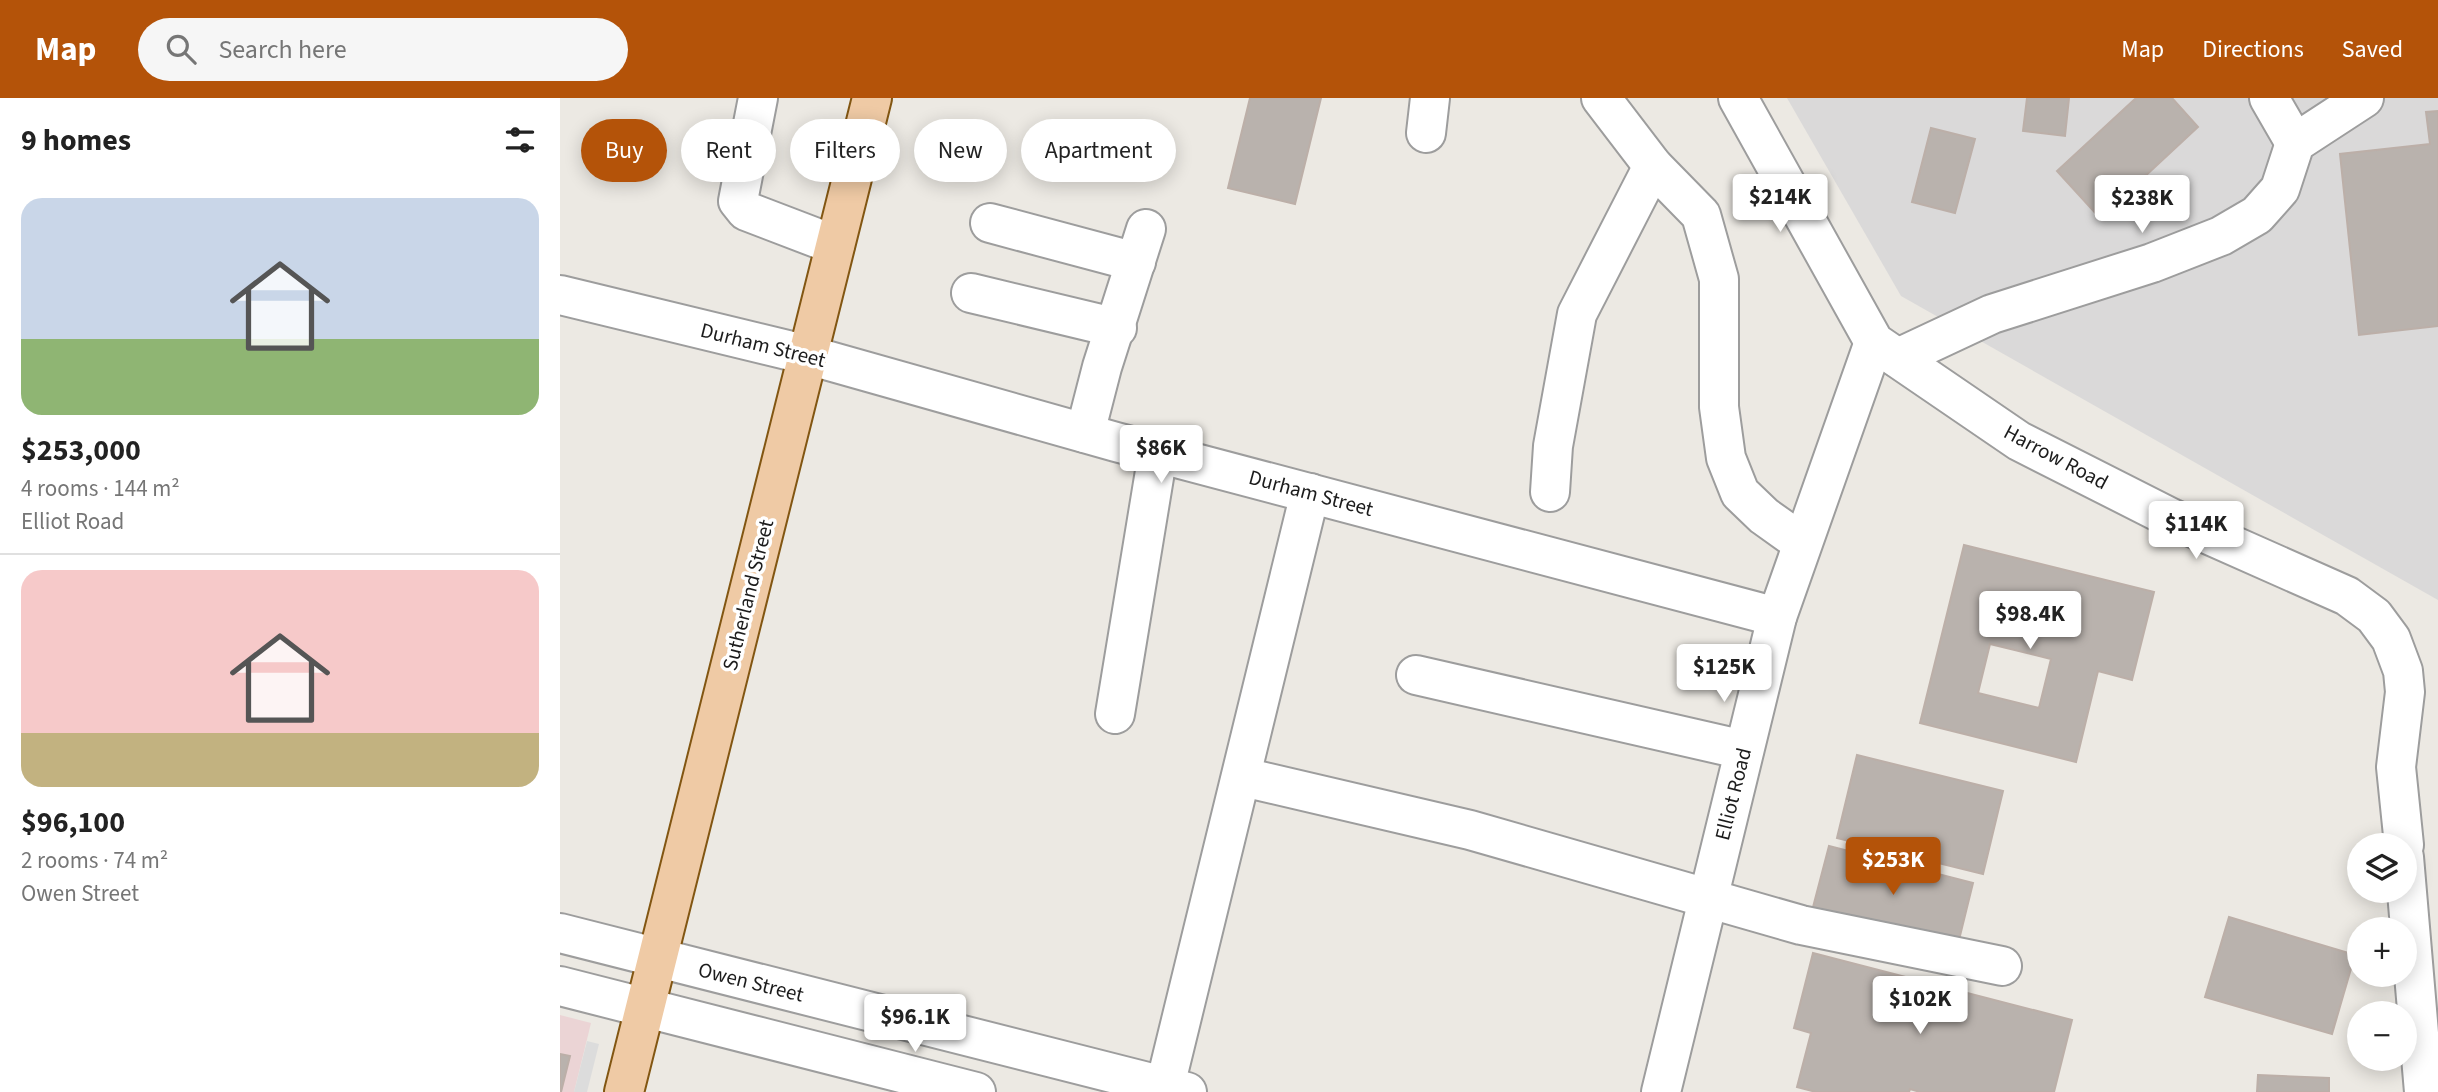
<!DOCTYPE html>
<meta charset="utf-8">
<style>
:root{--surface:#fff;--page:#f6f6f6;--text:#222;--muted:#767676;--line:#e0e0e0;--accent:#b45309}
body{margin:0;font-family:"Source Sans 3",sans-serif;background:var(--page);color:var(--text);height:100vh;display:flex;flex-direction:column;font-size:26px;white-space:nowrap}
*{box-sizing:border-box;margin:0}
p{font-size:23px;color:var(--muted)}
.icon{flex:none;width:38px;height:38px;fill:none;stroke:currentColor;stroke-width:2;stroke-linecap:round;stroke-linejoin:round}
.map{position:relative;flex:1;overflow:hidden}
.details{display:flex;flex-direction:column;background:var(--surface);width:560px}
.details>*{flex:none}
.hud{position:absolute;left:21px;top:21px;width:665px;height:63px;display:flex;gap:14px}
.controls{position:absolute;left:1787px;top:735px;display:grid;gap:14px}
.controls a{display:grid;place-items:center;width:70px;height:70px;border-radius:50%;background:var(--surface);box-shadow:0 4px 18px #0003;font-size:35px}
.price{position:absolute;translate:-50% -60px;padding:0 16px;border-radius:7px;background:#fff;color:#222;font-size:23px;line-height:46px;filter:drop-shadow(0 2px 4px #0008)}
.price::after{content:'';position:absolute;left:50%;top:42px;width:21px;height:16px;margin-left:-10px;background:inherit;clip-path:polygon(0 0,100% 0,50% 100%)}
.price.active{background:var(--accent);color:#fff}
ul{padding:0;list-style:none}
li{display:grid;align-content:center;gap:14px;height:371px;padding:0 21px}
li+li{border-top:2px solid var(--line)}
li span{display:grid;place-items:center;height:217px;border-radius:21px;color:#555}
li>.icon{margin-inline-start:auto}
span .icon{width:126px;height:126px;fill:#fffc;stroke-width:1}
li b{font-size:30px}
h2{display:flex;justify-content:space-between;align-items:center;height:84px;padding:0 21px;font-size:30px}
.tag{padding:0 24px;border-radius:32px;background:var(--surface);box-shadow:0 4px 18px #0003;font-size:24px;line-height:63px}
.tag.active{background:var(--accent);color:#fff}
header{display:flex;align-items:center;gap:42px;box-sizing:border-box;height:98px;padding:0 35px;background:var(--accent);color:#fff}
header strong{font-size:33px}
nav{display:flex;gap:38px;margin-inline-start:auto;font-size:24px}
.search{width:490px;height:63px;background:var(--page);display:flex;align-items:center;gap:18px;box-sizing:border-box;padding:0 24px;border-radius:38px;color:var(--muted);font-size:26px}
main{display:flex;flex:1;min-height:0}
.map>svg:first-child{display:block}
.residential{fill:#dad9d9}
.commercial{fill:#ebd4d5}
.parking{fill:#dcdcdc}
.building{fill:#b9b2ad;stroke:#bcafa8;stroke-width:2;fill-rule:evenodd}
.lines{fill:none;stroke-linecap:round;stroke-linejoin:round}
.minor-casing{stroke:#9d9d9d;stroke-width:42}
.major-casing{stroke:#825612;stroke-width:42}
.minor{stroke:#fff;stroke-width:38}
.major{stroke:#efcaa5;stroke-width:38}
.labels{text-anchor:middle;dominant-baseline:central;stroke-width:7;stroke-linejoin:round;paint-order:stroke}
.street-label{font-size:21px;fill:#1c1c1c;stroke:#fff}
</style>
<header>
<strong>Map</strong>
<div class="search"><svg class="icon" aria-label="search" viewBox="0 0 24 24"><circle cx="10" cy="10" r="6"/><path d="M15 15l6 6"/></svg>Search here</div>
<nav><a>Map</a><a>Directions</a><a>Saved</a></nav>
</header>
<main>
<section class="details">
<h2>9 homes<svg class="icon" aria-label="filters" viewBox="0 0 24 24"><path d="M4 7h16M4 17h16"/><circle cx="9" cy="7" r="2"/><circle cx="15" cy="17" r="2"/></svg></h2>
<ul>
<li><span style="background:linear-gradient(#c9d6e8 65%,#8fb573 0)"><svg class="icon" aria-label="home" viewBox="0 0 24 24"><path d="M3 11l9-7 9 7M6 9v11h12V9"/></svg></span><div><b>$253,000</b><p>4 rooms · 144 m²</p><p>Elliot Road</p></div></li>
<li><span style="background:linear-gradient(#f6c9c9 75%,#c2b280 0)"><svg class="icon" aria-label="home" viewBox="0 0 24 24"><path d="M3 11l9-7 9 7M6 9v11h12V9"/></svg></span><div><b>$96,100</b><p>2 rooms · 74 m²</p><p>Owen Street</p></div></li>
</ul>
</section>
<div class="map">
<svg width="1878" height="994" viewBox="0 0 1878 994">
<rect width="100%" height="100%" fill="#ece9e3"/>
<!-- residential -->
<path class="residential" d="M1227 0H1878V502L1341 198Z"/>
<!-- commercial -->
<path class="commercial" d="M0 917 31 925 14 994H0Z"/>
<!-- parking -->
<path class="parking" d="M27 943 39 946 27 994H14Z"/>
<!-- building -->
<g class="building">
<path d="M690 0H761L735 106 668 90Z"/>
<path d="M1467 0H1509L1505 38 1463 33Z"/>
<path d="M1576 0H1612L1638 29 1540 120 1497 73Z"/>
<path d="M1878 13V228L1799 237 1780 56 1870 46 1866 14Z"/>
<path d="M1371 30 1415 41 1395 115 1352 104Z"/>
<path d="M1404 447 1594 494 1572 582 1538 573 1516 664 1360 625ZM1430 546 1491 561 1479 610 1418 595Z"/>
<path d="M1297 657 1443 693 1423 776 1277 740Z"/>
<path d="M1269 748 1413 785 1397 850 1252 813Z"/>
<path d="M1669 819 1795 857 1772 936 1645 899Z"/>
<path d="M1253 855 1512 922 1494 994H1360L1350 991 1349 994H1256L1237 989 1251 935 1234 930Z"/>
<path d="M0 956 10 958 1 994H0Z"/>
<path d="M1698 977 1769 980V994H1697Z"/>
</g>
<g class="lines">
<!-- minor casing -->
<g class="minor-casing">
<g id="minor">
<path d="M198 0 178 103 186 113 275 147"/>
<path d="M1041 0 1093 68 1141 117 1159 181V309L1166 360 1180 395 1204 418 1242 445"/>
<path d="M1178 0 1314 244 1459 343 1611 420 1787 498 1814 518 1831 541 1843 573 1845 594 1836 669 1844 747"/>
<path d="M1709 0 1735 45"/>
<path d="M866 35 870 0"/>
<path d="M430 125 576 164"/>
<path d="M411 195 557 230"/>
<path d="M0 197 248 257 556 344 1217 519"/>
<path d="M1338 260 1432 216 1592 165 1661 138 1697 117 1720 91 1735 45 1804 0"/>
<path d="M525 335 542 269 586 131"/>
<path d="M990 394 993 348 1017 216 1093 68"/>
<path d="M856 577 1184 652"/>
<path d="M555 616 598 355"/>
<path d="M683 679 910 732 1241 827 1442 868"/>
<path d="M1844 759 1864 994"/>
<path d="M0 835 627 994"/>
<path d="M0 888 416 994"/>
<path d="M605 988 750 395"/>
<path d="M1101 994 1217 519 1314 244"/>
</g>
</g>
<!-- major casing -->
<g class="major-casing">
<path id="major" d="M64 994 312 0"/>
</g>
<!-- minor -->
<use href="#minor" class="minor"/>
<!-- major -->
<use href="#major" class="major"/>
</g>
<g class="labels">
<!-- street labels -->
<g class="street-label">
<text transform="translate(203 247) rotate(14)">Durham Street</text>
<text transform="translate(1496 359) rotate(28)">Harrow Road</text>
<text transform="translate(751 395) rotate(15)">Durham Street</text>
<text transform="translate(188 497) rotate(-76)">Sutherland Street</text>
<text transform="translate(1173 696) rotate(-76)">Elliot Road</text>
<text transform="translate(191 884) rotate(14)">Owen Street</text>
</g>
</g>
</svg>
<div class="controls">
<a><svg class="icon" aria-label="layers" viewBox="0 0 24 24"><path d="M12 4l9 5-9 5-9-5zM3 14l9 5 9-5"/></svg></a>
<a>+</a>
<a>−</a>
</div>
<b class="price" style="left:1220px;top:136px">$214K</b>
<b class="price" style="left:1582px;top:137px">$238K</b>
<b class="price" style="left:601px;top:387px">$86K</b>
<b class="price" style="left:1636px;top:463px">$114K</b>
<b class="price" style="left:1470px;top:553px">$98.4K</b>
<b class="price" style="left:1164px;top:606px">$125K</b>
<b class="price active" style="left:1333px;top:799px">$253K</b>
<b class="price" style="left:1360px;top:938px">$102K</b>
<b class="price" style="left:355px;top:956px">$96.1K</b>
<div class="hud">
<a class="tag active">Buy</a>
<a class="tag">Rent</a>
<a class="tag">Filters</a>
<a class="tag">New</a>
<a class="tag">Apartment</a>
</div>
</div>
</main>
